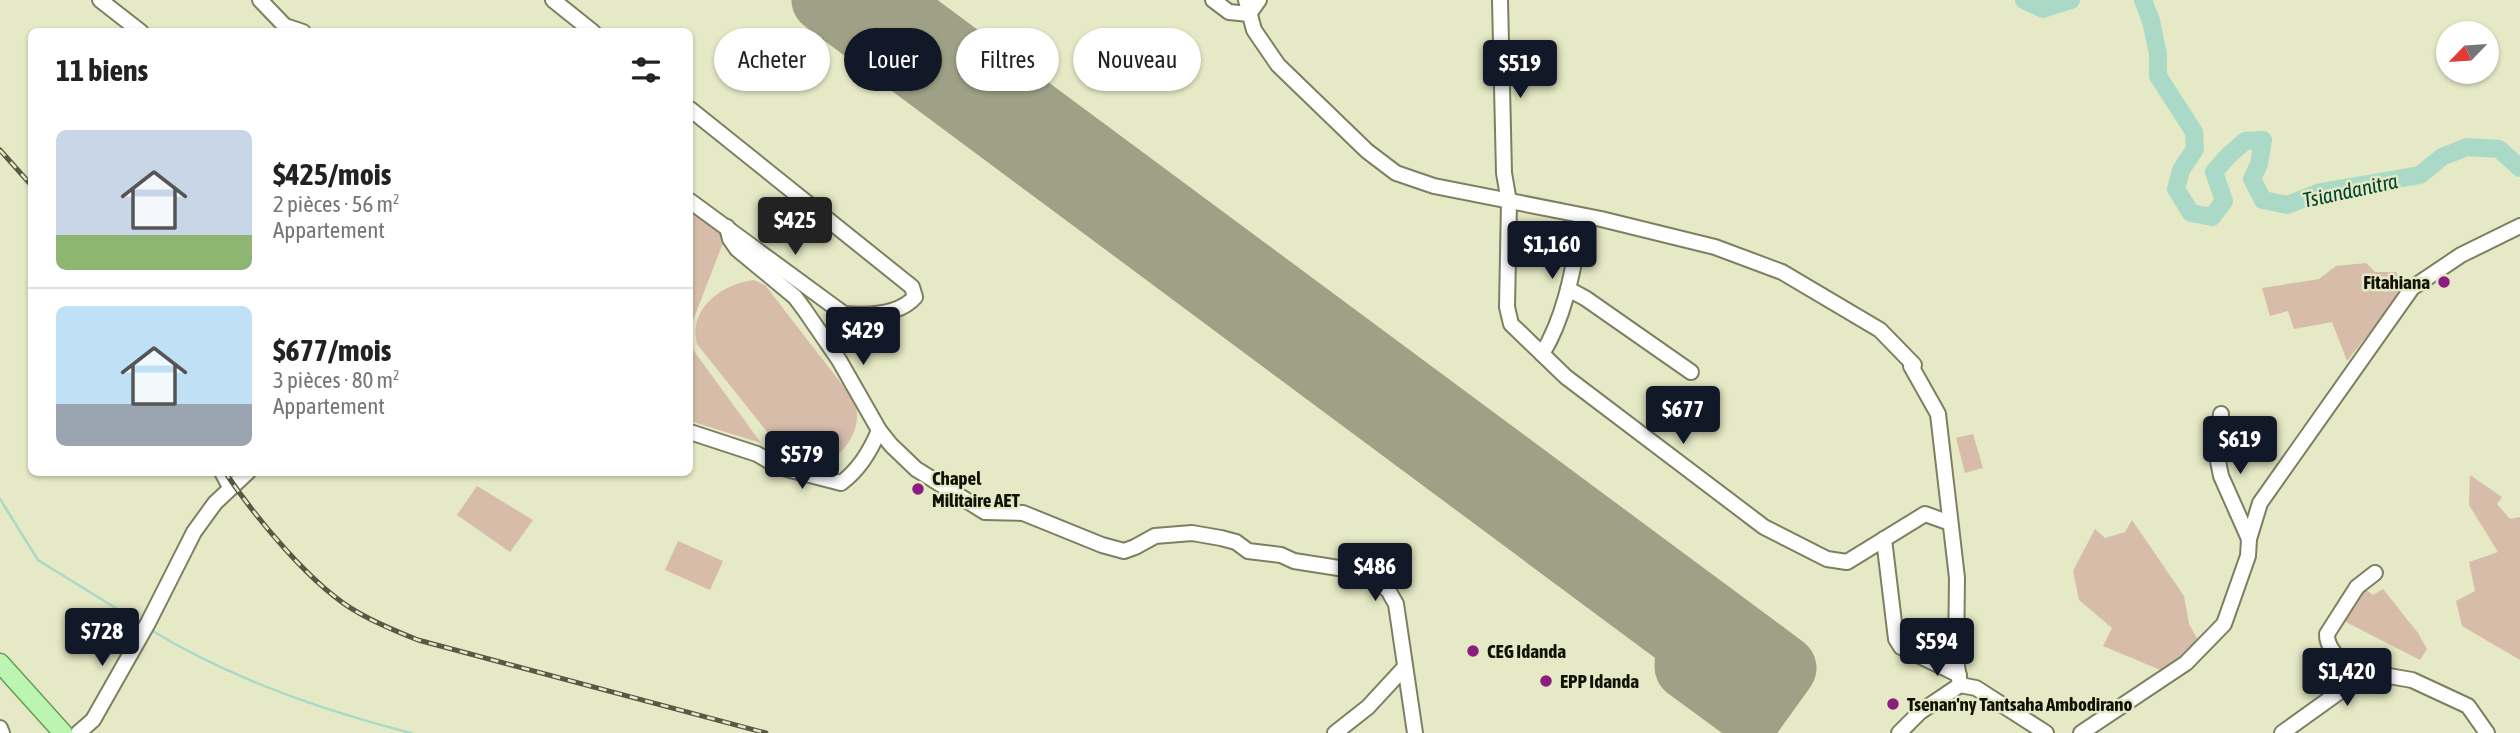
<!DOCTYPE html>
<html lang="fr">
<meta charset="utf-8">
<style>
:root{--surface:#fff;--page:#f6f6f6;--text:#222;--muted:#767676;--line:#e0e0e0;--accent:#111827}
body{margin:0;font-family:"Asap Condensed",sans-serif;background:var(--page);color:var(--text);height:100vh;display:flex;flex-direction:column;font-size:26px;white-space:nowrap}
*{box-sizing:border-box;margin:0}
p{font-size:23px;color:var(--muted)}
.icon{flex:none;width:38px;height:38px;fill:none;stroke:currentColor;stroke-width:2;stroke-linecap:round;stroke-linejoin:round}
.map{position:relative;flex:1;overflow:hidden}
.panel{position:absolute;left:28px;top:28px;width:665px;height:448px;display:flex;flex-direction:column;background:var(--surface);border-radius:10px;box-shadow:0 2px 5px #0004}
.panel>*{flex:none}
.banner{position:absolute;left:714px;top:28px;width:665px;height:63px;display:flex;gap:14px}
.needle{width:46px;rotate:245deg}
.buttons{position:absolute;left:2436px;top:21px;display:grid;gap:14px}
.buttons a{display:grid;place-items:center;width:63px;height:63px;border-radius:50%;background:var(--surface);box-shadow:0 2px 5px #0004;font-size:35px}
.price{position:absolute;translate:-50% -60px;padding:0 16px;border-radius:7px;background:var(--accent);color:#fff;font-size:23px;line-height:46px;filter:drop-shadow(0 2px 4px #0008)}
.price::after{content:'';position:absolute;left:50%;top:42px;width:21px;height:16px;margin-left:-10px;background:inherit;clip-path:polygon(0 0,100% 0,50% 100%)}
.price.selected{background:#222;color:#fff}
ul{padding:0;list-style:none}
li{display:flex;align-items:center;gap:21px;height:175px;padding:0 28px}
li+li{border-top:2px solid var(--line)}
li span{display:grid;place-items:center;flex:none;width:196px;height:140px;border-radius:10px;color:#555}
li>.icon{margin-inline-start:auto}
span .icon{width:84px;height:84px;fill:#fffc;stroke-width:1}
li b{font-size:30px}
h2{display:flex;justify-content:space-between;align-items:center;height:84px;padding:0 28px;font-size:30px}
.tag{padding:0 24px;border-radius:32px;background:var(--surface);box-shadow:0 2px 5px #0004;font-size:24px;line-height:63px}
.tag.selected{background:var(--accent);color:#fff}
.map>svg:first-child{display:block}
.green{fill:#d7bcaa}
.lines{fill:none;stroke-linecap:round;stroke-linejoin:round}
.stream{stroke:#abd9c7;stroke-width:2.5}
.river{stroke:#abd9c7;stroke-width:18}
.runway{stroke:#9ea185;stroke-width:65}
.minor-casing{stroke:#7d8060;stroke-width:18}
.major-casing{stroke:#64a054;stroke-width:21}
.minor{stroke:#fff;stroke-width:14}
.major{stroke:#bcf4b2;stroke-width:18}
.rail-casing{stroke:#575945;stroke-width:5}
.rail{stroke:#e5e9c5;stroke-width:2.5;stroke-dasharray:8;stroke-linecap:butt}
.poi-dot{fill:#8b1d81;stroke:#e5e9c5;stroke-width:2.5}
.labels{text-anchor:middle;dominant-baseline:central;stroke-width:5;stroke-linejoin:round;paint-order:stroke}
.poi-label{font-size:19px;font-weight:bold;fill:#111206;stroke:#e5e9c5;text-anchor:start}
.water-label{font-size:21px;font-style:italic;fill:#014231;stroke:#e5e9c5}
</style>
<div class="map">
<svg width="2520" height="733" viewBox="0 0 2520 733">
<rect width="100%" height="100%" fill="#e5e9c5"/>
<!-- green -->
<g class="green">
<path d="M690 205 718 224 723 243 690 328Z"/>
<path d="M2366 263 2375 272H2396L2405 288 2347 361 2332 322 2294 329 2288 311 2270 316 2262 288 2319 279 2336 266Z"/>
<path d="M754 280 765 285 854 400C866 429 840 467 807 465 799 465 793 460 787 457L697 344C688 309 721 284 754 280Z"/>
<path d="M690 337 694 351 761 443 690 421Z"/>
<path d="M1973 434 1983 468 1965 473 1956 438Z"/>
<path d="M2470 475 2502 497 2497 504 2510 519 2520 517V660L2462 626 2456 601 2475 591 2469 562 2498 552 2469 505Z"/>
<path d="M477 486 533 520 510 552 457 515Z"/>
<path d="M2132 520 2184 596 2189 624 2202 647 2170 674 2103 646 2112 628 2079 600 2073 571 2095 529 2105 538 2125 532Z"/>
<path d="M678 541 723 561 710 590 665 570Z"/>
<path d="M2363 588 2373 595 2383 589 2418 633 2427 649 2420 660 2340 619Z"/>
</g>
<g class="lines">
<!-- stream -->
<g class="stream">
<path d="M0 499 38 560 143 625"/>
<path d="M151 630C231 679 321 710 411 733"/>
</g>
<!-- river -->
<g class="river">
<path d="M2024 0 2043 9 2071 0"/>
<path d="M2143 0 2151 21 2158 54V76L2194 132 2195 149 2181 170 2176 189 2191 213 2212 217 2224 201 2214 172 2228 156 2245 141 2263 140 2259 164 2252 179 2263 200 2287 205 2321 192 2420 175 2442 157 2467 147 2499 149 2520 168"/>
</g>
<!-- runway -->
<path class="runway" d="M824 0 1688 642 1687 667 1751 714 1784 668 883 0"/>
<!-- minor casing -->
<g class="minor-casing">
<g id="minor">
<path d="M100 0 141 32"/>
<path d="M260 0 285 26 303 32"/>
<path d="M553 0 593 32"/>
<path d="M1213 0 1229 12 1249 14"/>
<path d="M1246 0 1254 30 1278 65 1367 151 1396 173 1434 186 1601 219 1715 247 1782 272 1880 330 1914 365 1911 366 1938 414 1957 578 1956 659 1960 685"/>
<path d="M1500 0 1504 173 1509 202 1507 307 1511 324 1566 377 1764 527 1827 559 1847 562 1925 514 1950 523"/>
<path d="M1249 14 1259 0"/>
<path d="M690 109 912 287 915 297C899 315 868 316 844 314L690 201"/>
<path d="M727 227 730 239 737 249 795 297 804 309 839 360 879 430 891 445 916 469 985 512 1023 513 1102 545 1124 551 1135 547 1155 536 1192 533 1221 538 1236 542 1248 551 1281 555 1294 561 1345 569 1371 578 1388 590 1396 604 1415 733"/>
<path d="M1568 289 1585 298 1691 372"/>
<path d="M1542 354C1567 314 1574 262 1583 216"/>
<path d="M2221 414 2216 451 2221 476 2249 539"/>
<path d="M690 432 757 454 779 467 841 483C859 470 871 450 879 430"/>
<path d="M222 472 230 487"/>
<path d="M1884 539 1896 639 1901 647 1959 675"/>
<path d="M2362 681C2350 668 2326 652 2327 634L2357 587 2375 573"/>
<path d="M1960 685 1976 688 2046 733"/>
<path d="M0 728 2 733"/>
<path d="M78 733 93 720 148 623 194 532 215 503 248 472"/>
<path d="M1335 733 1368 707 1404 668"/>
<path d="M1899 733 1920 712 1960 685"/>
<path d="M2081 733 2186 663 2224 624 2248 556 2249 539 2260 503 2412 288 2461 255 2520 226"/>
<path d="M2282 733 2342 690 2374 676H2389L2412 680 2468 706 2487 733"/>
</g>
</g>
<!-- major casing -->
<g class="major-casing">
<path id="major" d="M0 663 63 733"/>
</g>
<!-- minor -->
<use href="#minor" class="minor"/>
<!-- major -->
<use href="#major" class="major"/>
<!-- rail casing -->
<g class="rail-casing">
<g id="rail">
<path d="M0 150 32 186"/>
<path d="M225 472C255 517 313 588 359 613 378 624 398 632 418 640L766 733"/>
</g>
</g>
<!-- rail -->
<use href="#rail" class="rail"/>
</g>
<!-- markers -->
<g class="poi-dot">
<circle cx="2444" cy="282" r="7"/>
<circle cx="918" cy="489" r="7"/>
<circle cx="1473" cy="651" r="7"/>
<circle cx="1546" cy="681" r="7"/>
<circle cx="1893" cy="704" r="7"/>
</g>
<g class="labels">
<!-- poi labels -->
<g class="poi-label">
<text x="2430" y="282" text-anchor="end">Fitahiana</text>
<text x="932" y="478">Chapel<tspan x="932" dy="22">Militaire AET</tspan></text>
<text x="1487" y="651">CEG Idanda</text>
<text x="1560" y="681">EPP Idanda</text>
<text x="1907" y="704">Tsenan'ny Tantsaha Ambodirano</text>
</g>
<!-- water labels -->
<g class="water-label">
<text transform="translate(2350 190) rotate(-12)">Tsiandanitra</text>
</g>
</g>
</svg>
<div class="buttons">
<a><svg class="needle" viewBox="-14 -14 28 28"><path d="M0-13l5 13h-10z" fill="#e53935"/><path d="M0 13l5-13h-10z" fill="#767676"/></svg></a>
</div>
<b class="price" style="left:1520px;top:100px">$519</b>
<b class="price selected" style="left:795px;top:257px">$425</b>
<b class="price" style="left:1552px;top:281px">$1,160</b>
<b class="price" style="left:863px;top:367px">$429</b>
<b class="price" style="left:1683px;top:446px">$677</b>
<b class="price" style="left:2240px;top:476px">$619</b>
<b class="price" style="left:802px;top:491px">$579</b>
<b class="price" style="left:1375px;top:603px">$486</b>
<b class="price" style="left:102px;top:668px">$728</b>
<b class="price" style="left:1937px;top:678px">$594</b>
<b class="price" style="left:2347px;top:708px">$1,420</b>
<div class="banner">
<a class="tag">Acheter</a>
<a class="tag selected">Louer</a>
<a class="tag">Filtres</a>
<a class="tag">Nouveau</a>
</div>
<section class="panel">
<h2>11 biens<svg class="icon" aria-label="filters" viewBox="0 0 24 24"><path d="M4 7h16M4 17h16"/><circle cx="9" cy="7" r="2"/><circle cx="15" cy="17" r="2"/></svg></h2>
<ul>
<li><span style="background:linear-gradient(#c9d6e8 75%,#8fb573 0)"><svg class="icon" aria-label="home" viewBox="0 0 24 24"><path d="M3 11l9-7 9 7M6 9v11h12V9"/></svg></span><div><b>$425/mois</b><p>2 pièces · 56 m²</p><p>Appartement</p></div></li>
<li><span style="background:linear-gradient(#bfe0f5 70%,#9aa5b1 0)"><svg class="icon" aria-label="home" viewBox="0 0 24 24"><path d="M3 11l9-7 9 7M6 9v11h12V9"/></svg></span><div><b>$677/mois</b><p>3 pièces · 80 m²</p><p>Appartement</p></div></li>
</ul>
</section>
</div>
